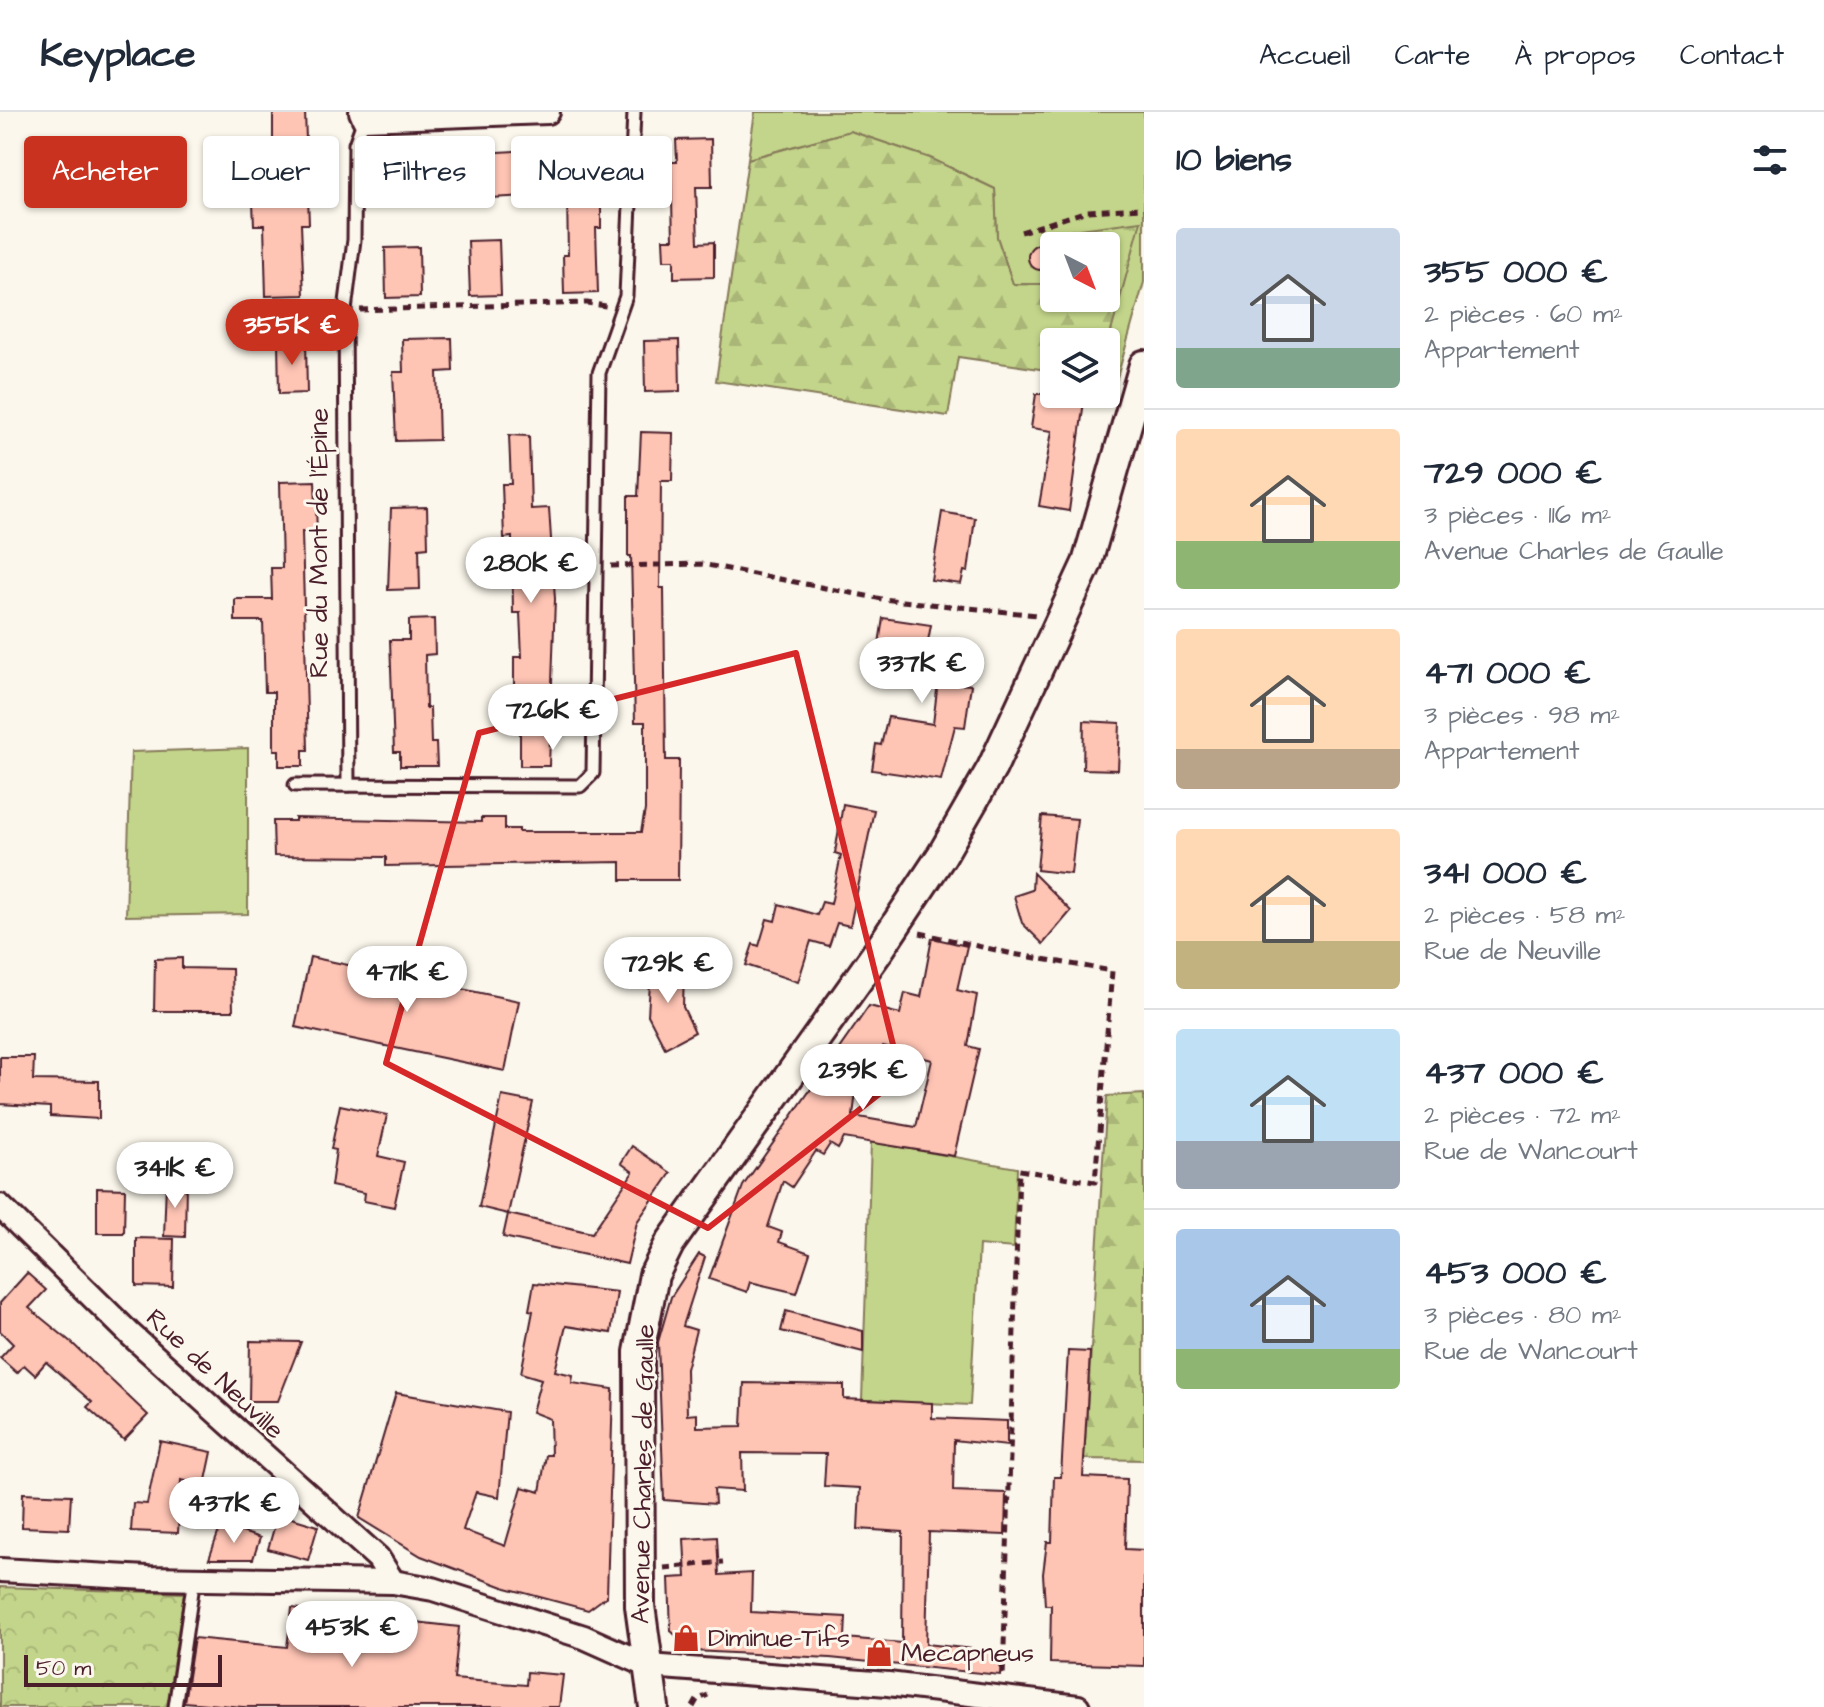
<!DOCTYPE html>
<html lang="fr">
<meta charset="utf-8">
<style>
:root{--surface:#fff;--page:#f6f6f7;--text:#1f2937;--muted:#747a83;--line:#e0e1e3;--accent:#c8321e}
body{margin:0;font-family:"Architects Daughter",sans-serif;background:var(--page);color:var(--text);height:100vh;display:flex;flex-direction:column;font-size:30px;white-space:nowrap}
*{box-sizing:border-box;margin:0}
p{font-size:26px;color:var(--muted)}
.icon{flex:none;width:44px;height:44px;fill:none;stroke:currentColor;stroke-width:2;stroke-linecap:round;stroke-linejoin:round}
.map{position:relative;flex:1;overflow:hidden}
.panel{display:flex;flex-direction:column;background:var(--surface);width:680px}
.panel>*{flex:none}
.guide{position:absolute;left:24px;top:24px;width:760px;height:72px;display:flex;gap:16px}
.needle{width:52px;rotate:138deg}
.controls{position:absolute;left:1040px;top:120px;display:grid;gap:16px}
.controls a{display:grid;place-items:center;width:80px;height:80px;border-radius:8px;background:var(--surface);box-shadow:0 2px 6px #0004;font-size:40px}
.scale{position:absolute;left:24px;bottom:20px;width:198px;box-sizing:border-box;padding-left:8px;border:4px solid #4a1f2b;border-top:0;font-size:22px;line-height:28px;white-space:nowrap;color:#4a1f2b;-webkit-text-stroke:6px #fbf7ec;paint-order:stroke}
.price{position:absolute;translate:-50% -68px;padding:0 18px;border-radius:28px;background:#fff;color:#222;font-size:26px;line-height:52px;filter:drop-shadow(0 2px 4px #0008)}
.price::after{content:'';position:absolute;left:50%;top:48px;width:24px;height:18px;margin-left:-12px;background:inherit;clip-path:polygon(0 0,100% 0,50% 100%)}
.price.selected{background:var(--accent);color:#fff}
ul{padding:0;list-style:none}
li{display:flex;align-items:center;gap:24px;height:200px;padding:0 32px}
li+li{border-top:2px solid var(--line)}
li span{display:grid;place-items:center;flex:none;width:224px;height:160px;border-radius:8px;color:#555}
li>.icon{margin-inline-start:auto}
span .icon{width:96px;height:96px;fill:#fffc;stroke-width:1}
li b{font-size:34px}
h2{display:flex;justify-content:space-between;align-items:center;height:96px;padding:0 32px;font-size:34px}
.tag{padding:0 28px;border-radius:8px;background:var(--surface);box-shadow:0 2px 6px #0004;font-size:28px;line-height:72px}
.tag.selected{background:var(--accent);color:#fff}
header{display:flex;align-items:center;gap:48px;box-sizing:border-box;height:112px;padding:0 40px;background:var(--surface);border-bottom:2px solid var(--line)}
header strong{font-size:38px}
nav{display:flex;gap:44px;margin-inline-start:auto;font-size:28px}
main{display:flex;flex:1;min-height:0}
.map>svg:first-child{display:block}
.grass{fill:#c3d58a;stroke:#867a5a;stroke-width:2}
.forest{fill:url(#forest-firs);stroke:#867a5a;stroke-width:2}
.park{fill:url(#park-crowns);stroke:#867a5a;stroke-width:2}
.building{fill:#fec4b4;stroke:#4a1f2b;stroke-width:2;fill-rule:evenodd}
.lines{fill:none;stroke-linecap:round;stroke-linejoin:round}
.service-casing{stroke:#4a1f2b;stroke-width:17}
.minor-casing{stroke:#4a1f2b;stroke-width:28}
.tertiary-casing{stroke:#4a1f2b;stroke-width:34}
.path{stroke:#4a1f2b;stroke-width:5;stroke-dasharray:8 6;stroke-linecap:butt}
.service{stroke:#fbf7ec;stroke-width:11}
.minor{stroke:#fbf7ec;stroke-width:22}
.tertiary{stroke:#fbf7ec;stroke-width:28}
.marked{fill:none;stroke:#d62828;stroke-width:6;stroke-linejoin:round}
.labels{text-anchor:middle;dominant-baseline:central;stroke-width:6;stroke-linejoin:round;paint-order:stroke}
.street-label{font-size:26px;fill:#4a1f2b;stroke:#fbf7ec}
.poi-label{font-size:26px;fill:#4a1f2b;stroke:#fbf7ec;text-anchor:start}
</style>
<header>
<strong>Keyplace</strong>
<nav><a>Accueil</a><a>Carte</a><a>À propos</a><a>Contact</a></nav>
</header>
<main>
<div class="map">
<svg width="1144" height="1595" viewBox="0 0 1144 1595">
<defs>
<pattern id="forest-firs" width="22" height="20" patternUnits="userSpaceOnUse" patternTransform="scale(2)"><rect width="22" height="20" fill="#c3d58a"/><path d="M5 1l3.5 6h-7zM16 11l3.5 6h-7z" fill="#a9b677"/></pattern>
<pattern id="park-crowns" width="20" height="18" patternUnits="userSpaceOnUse" patternTransform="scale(2)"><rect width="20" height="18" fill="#c3d58a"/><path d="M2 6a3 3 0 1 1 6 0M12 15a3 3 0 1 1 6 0" fill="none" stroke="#a9b677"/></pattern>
</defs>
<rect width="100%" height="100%" fill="#fbf7ec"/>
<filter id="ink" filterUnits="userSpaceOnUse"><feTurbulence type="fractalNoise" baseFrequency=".0125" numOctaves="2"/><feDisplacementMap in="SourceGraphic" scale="16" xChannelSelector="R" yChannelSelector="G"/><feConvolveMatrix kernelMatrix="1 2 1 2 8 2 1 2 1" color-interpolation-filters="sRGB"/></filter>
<g filter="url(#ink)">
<!-- grass -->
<g class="grass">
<path d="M755 0H1144V170L1116 269 1106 267V238L1140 110 1072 119 1075 134H1054V172H1013L997 125 995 77 930 46 850 19 748 47Z"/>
<path d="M248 636V802L126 804 131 640Z"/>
<path d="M871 1030 1017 1056 1014 1136 979 1133 970 1293 862 1288Z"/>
</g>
<!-- forest -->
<g class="forest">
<path d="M850 19 930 46 995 77 997 125 1013 172H1054V186H1106V134H1075L1072 118 1141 109 1106 238V230H1054V259L958 245 948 304 716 269 748 47Z"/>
<path d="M1144 982V1348L1084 1347 1107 984Z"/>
</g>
<!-- park -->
<path class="park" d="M0 1475 184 1481 167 1595H0Z"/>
<!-- building -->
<g class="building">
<path d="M273 0H305L309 112H301L304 183 266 184 264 113H254L253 91H273Z"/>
<path d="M711 27 712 75H696L698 131 714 130V165L674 166V148H664L663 127H673L671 50H677L676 28Z"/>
<path d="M529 38V45L590 43 595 91H601V116H596L598 181 564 182 563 143H568L567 82 372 92V59L387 58 386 47Z"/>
<path d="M499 128 501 183 470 184 468 129Z"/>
<circle cx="1041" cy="145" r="13"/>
<path d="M419 135 420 185 386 186 385 136Z"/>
<path d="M452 226 453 259 437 260 439 328 396 329 393 260H403L402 227Z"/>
<path d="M306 228 307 281 279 282 278 229Z"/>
<path d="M679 228 680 279 645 280 644 229Z"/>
<path d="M1036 282H1085L1069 399 1039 394 1052 319 1031 316Z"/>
<path d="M641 320 673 321 672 369H661L660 476H664L666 648H679L678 768H621V750L386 754V745L274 744 273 709H295V706L481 710V706H505V717H519V720H641L645 698V610H635L631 444H628V384H638Z"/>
<path d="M509 323 529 324 531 397 549 396 555 487 549 654H520V577H514V545H522L520 501H513L512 425 504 426 502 372H511Z"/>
<path d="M315 369 317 420H302L308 638H303V654H279V638H274V580H265L263 509H235V487H272L271 456H282L280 370Z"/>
<path d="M427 395 428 435 419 436 420 477 388 478 391 396Z"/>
<path d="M942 400 975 406 968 460 964 459 961 472 931 468Z"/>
<path d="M883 506 931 513 928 529 952 532 948 560 961 562 959 572 971 573 965 615 955 614 941 668 872 658 876 632 881 633 888 605 933 612 938 569 896 563 900 535 879 532Z"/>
<path d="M434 507 435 542 425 543 426 596H430L431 631H436L437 654H400V640H394L390 528H409V508Z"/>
<path d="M1084 609 1120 611 1118 658 1083 657Z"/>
<path d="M843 692 874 698 850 814 837 811 829 834 811 829 798 870 746 853 753 832 759 834 767 807 775 809 779 792 817 803 822 790 831 792 841 743 835 741Z"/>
<path d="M1042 704 1077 707 1071 762 1037 758Z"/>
<path d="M1033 761 1071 799 1043 832 1022 811 1014 784 1032 778Z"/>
<path d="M932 826 967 834 957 878 977 883 968 934 979 937 954 1044 844 1026 838 1037 830 1032 823 1043 816 1039 792 1075 783 1069 768 1115 782 1120 779 1130 810 1141 797 1181 750 1170 747 1180 709 1167 743 1074 869 894 900 902 905 881 921 885ZM883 935 932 948 916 1015 853 1004 857 972Z"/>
<path d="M310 845 519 889 505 959 295 915Z"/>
<path d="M182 846V856L232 857 233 899H154L155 847Z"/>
<path d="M651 855 684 857 683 895 695 920 665 936 648 903Z"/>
<path d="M0 945H34L33 968 99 969V1007L50 1004V995L0 992Z"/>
<path d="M502 984 533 990 508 1102 479 1095Z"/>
<path d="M340 993 387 1003 378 1044 404 1050 394 1095 364 1089 365 1081 331 1074 336 1038 331 1037Z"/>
<path d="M632 1034 671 1061 637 1110 627 1152 503 1125 508 1102 592 1121 633 1060 621 1051Z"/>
<path d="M166 1071H186L185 1125 164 1124Z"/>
<path d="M97 1076 125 1077 124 1121H97Z"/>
<path d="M136 1126 174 1127 173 1175 136 1174Z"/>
<path d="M699 1142 705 1145 683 1214 696 1218 686 1257 687 1303 697 1302V1315L742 1314 744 1271 844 1273V1287L932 1291V1306L1007 1309V1334L954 1328 953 1379 1006 1381 1005 1423 929 1420 926 1532 1001 1540 1000 1563 830 1546 693 1539 671 1519 669 1466 686 1465 684 1427 717 1425 719 1463 752 1461 751 1500 846 1505 845 1526 902 1531 903 1420 858 1417 860 1376 824 1374 826 1342 742 1341 743 1379 714 1377 715 1392 664 1388 658 1230 671 1185Z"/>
<path d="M27 1161 46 1178 29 1196 72 1231 148 1303 124 1328 87 1295 92 1290 46 1250 35 1263 24 1253 17 1261 0 1246 13 1232 0 1219V1191Z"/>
<path d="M534 1171 617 1180 611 1221 566 1214 555 1259 573 1263 572 1271 613 1277 607 1484 588 1498 506 1476 421 1444 359 1406 396 1281 507 1300 499 1385 476 1380 463 1418 505 1434 522 1375 540 1380 546 1343H551L550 1307 532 1300 541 1267 521 1261 533 1199 529 1198Z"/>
<path d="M786 1199 863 1219V1240L781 1219Z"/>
<path d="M250 1229 301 1230 278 1289H249Z"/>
<path d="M1068 1239 1090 1240 1083 1365 1127 1367 1125 1437 1144 1438V1554L1050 1551 1051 1493H1045L1043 1462 1047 1430H1052L1054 1365H1061Z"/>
<path d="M160 1329 212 1340 205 1373 181 1368 178 1421 131 1419 133 1391 147 1392Z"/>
<path d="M23 1381 71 1383 69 1417 22 1415Z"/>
<path d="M278 1402 318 1414 308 1448 268 1437Z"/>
<path d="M221 1413 260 1426 253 1447H209Z"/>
<path d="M292 1496 459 1515 454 1567 526 1573 527 1560 563 1563 559 1595H243L184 1590 194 1526 287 1535Z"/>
</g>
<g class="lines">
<!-- service casing -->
<g class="service-casing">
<g id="service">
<path d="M295 673 580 674 593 661 599 261 626 184 634 0"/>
<path d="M348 673 345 198 354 128 355 32 364 7"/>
<path d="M175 1595 194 1466"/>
</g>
</g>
<!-- minor casing -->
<g class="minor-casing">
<g id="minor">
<path d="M361 0 364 7 548 0"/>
<path d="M0 1094 131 1223 378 1446 393 1470"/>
<path d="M0 1458 148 1466 393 1470 433 1477 584 1525 649 1554 888 1572 1078 1595"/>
</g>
</g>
<!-- tertiary casing -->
<g class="tertiary-casing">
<path id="tertiary" d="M654 1595 640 1494 639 1240 654 1163 670 1131 877 841 942 743 992 656 1087 451 1144 253"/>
</g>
<!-- path -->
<g class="path">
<path d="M1021 120 1087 99 1144 96"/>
<path d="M360 198 587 191 606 194"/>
<path d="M611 454 702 452 882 487 1037 503"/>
<path d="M920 821 1013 842 1112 859 1095 1070 1019 1058 1003 1566"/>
<path d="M664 1456 723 1450"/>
<path d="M693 1595 697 1588 708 1583"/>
</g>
<!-- service -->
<use href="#service" class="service"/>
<!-- minor -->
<use href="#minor" class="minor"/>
<!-- tertiary -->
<use href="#tertiary" class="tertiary"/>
</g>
</g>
<!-- marked area -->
<path class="marked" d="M796 541 901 965 708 1116 386 951 479 621Z"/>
<!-- icons -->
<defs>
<g id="shop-bare" transform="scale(2.16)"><path d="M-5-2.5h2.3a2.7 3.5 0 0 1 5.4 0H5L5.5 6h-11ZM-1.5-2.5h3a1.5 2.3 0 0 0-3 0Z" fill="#c8321e" stroke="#fbf7ec" stroke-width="2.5" paint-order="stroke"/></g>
</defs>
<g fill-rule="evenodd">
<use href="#shop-bare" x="686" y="1526"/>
<use href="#shop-bare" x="879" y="1541"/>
</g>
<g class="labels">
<!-- street labels -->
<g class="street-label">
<text transform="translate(319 431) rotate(-90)">Rue du Mont de l'Épine</text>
<text transform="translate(215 1262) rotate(43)">Rue de Neuville</text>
<text transform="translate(643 1362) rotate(-89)">Avenue Charles de Gaulle</text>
</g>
<!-- poi labels -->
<g class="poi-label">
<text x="708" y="1526">Diminue-Tifs</text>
<text x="901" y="1541">Mecapneus</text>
</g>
</g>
</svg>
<div class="controls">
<a><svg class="needle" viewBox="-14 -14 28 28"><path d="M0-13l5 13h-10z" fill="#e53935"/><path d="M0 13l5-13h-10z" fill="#747a83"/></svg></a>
<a><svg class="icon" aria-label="layers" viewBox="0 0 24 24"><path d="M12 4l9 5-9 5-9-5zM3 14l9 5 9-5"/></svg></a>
</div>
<div class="scale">50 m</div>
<b class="price selected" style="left:292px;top:255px">355K €</b>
<b class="price" style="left:531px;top:493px">280K €</b>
<b class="price" style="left:922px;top:593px">337K €</b>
<b class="price" style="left:553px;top:640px">726K €</b>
<b class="price" style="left:668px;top:893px">729K €</b>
<b class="price" style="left:407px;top:902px">471K €</b>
<b class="price" style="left:863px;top:1000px">239K €</b>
<b class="price" style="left:175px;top:1098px">341K €</b>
<b class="price" style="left:234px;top:1433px">437K €</b>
<b class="price" style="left:352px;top:1557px">453K €</b>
<div class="guide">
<a class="tag selected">Acheter</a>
<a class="tag">Louer</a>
<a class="tag">Filtres</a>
<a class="tag">Nouveau</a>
</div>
</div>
<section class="panel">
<h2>10 biens<svg class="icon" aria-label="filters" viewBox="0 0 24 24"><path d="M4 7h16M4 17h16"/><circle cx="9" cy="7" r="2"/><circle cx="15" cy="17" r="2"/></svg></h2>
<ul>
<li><span style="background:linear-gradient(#c9d6e8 75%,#7fa58c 0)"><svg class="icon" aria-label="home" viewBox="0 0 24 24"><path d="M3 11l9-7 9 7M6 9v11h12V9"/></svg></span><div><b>355 000 €</b><p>2 pièces · 60 m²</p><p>Appartement</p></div></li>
<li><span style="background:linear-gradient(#ffd9b3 70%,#8fb573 0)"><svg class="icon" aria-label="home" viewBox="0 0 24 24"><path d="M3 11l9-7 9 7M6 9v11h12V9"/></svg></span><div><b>729 000 €</b><p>3 pièces · 116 m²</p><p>Avenue Charles de Gaulle</p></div></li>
<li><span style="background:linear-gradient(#ffd9b3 75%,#b9a48a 0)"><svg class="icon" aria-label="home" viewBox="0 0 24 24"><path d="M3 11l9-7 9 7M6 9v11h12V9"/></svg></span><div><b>471 000 €</b><p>3 pièces · 98 m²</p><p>Appartement</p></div></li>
<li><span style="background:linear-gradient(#ffd9b3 70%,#c2b280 0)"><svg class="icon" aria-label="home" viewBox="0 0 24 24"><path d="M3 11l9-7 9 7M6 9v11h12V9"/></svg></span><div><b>341 000 €</b><p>2 pièces · 58 m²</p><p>Rue de Neuville</p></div></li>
<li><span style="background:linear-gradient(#bfe0f5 70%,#9aa5b1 0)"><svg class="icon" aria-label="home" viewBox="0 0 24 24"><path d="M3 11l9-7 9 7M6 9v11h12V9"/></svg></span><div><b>437 000 €</b><p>2 pièces · 72 m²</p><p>Rue de Wancourt</p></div></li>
<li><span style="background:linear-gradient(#a9c7e8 75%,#8fb573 0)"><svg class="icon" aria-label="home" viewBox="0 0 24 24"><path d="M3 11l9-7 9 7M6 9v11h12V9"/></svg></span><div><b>453 000 €</b><p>3 pièces · 80 m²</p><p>Rue de Wancourt</p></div></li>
</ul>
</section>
</main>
